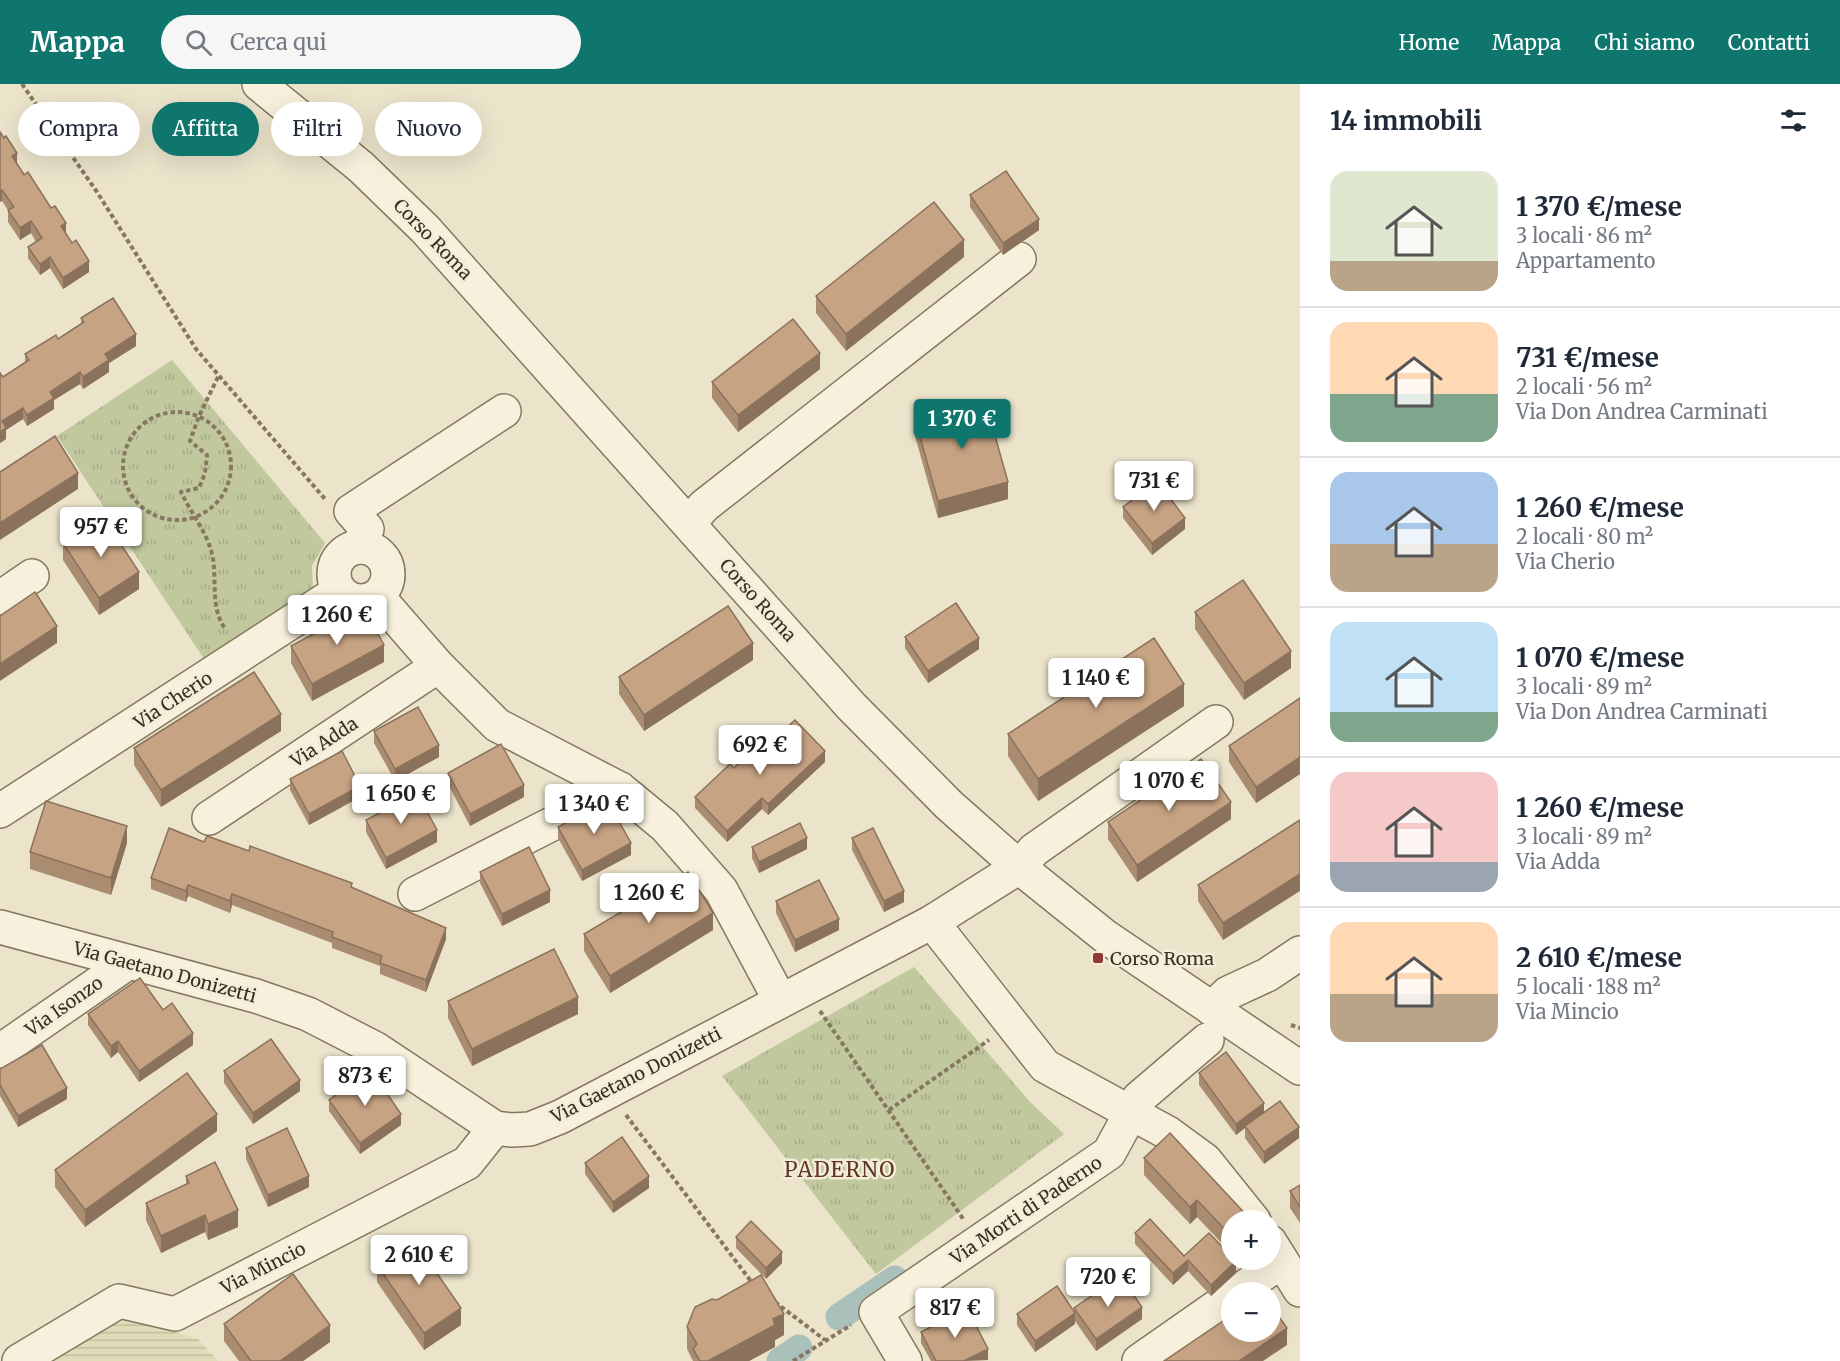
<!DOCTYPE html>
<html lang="it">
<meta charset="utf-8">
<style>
:root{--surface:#fff;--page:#f6f6f7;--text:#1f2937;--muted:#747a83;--line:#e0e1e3;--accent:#0f766e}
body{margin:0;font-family:Merriweather,serif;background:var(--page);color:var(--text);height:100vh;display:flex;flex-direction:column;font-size:22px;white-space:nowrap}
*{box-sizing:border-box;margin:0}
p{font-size:20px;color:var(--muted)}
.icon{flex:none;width:33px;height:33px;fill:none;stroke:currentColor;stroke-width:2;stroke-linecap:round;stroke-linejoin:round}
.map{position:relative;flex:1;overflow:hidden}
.drawer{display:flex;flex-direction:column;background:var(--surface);width:540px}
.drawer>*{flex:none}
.banner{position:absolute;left:18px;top:18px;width:570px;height:54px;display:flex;gap:12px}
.controls{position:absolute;left:1221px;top:1126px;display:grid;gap:12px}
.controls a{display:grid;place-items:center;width:60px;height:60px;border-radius:50%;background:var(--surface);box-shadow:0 6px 24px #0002;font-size:30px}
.price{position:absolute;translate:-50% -51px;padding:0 14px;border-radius:6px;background:#fff;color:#222;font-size:20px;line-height:39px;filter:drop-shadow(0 2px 3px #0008)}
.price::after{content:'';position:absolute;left:50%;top:36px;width:18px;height:14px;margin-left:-9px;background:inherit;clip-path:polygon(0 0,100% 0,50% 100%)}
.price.active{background:var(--accent);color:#fff}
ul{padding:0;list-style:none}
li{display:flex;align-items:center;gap:18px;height:150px;padding:0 30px}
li+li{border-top:2px solid var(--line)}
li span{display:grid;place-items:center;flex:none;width:168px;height:120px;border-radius:18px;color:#555}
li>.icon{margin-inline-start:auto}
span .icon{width:72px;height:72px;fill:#fffc;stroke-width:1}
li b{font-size:26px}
h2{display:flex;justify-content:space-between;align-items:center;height:72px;padding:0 30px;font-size:26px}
.pill{padding:0 21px;border-radius:27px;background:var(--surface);box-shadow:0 6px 24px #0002;font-size:21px;line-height:54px}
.pill.active{background:var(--accent);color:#fff}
header{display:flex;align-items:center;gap:36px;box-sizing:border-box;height:84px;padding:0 30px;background:var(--accent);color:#fff}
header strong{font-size:28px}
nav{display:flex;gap:33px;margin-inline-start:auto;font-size:21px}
.search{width:420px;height:54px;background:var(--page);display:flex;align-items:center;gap:15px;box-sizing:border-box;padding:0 21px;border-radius:33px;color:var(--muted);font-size:22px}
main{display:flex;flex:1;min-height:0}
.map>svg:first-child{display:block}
.farmland{fill:url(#farmland-rules)}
.grass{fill:url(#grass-tufts)}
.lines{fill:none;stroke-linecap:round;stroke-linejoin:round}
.canal{stroke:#aac0bb;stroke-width:27}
.minor-casing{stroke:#867760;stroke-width:36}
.path{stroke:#867760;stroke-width:4;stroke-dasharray:4.5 3;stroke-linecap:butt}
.minor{stroke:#f6f0dc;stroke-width:33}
.wall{fill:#aa8c71}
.shaded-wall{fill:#8b725c}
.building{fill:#c6a383;stroke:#8b725c;stroke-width:1.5}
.poi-dot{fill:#903a35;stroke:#f3edd8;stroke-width:2}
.labels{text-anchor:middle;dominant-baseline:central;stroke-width:5;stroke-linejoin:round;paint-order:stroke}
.street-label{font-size:18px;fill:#382e22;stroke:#f3edd8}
.poi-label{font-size:18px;fill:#382e22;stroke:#f3edd8;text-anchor:start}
.quarter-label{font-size:21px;letter-spacing:1.5px;fill:#613525;stroke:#f3edd8}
</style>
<header>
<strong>Mappa</strong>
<div class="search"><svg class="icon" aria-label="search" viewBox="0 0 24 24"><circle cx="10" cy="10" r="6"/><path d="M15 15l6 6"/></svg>Cerca qui</div>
<nav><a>Home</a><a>Mappa</a><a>Chi siamo</a><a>Contatti</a></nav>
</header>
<main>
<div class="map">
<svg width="1300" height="1277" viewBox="0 0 1300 1277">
<defs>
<pattern id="farmland-rules" width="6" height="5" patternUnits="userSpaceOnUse" patternTransform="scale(1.5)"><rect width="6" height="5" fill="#e0dcb8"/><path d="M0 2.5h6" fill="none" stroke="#c1bd9e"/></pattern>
<pattern id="grass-tufts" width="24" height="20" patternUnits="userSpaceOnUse" patternTransform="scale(1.5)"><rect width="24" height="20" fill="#c1c89e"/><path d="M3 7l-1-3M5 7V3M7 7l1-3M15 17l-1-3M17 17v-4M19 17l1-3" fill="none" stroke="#a7ac88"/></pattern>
</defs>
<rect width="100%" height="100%" fill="#ebe3ca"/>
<!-- farmland -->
<path class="farmland" d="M125 1233 198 1255 218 1277H50Z"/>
<!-- grass -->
<g class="grass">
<path d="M172 276 325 459 312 482 313 507 206 578 57 352Z"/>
<path d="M914 883 1031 1019 1064 1050 876 1190 722 992Z"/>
</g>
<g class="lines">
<!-- canal -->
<g class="canal">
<path d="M839 1233 895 1195"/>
<path d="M780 1277 799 1264"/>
</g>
<!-- minor casing -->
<g class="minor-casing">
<g id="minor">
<path d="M259 0 361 83 425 145 851 622 949 721 1019 783 1106 853 1300 984"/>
<path d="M689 439 704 422 1019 175"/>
<circle cx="361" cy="490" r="27"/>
<path d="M358 463 367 445 351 427 504 327"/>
<path d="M378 513 438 582 497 641 620 705 665 742 721 806 780 916"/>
<path d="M0 514 32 492"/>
<path d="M0 727 339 507"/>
<path d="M209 734 438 582"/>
<path d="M415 810 620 705"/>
<path d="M932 838 1045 982 1168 1049 1205 1076 1254 1137"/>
<path d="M0 843 256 912 308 930 376 965 495 1044 512 1046 530 1045 560 1033 932 838 1019 783 1034 766 1216 638"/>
<path d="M1212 925 1228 909 1267 891 1300 869"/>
<path d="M0 967 129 878"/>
<path d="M1270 1158 1300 1206"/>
<path d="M1236 1209 1272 1184 1283 1180"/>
<path d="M19 1277 119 1217 175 1230 467 1079 495 1044"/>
<path d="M905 1277 876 1228 1109 1069 1139 1014 1207 956"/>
<path d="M1139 1277 1232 1212"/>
</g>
</g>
<!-- path -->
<g class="path">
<path d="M22 0 97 108 196 265 325 415"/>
<path d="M218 293 199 332 190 357 207 371 205 389 199 404 181 408C190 427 205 446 211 466 219 494 208 521 226 546"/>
<circle cx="177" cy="382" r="54"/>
<path d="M324 482 330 467"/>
<path d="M820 927 964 1136"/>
<path d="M1291 941 1300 944"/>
<path d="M889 1026 989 956"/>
<path d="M626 1031 753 1200"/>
<path d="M775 1218 825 1256"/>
<path d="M793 1277 851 1241"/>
</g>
<!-- minor -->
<use href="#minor" class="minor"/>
</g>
<!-- wall -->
<g class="wall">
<path d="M0 48 17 79 66 150 89 188 63 205 50 184 40 191 28 174V163L36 158 31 149 20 156 8 138V126L2 117Z"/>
<path d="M970 111 1039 146 1003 171 970 123Z"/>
<path d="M964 173 846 267 816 229V212Z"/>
<path d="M81 234 136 262 109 279V288L83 305 80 300 54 316V325L27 342 23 335 6 346V355L0 359V289L3 293 25 278V270L58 255 81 240Z"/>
<path d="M820 285 738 348 712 314V298Z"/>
<path d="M915 335 1008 415 938 434 915 352Z"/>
<path d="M1123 423 1185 445 1152 471 1123 434Z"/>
<path d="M63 459 139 505 99 531 63 476Z"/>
<path d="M1195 528 1291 584 1244 616 1195 545Z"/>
<path d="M905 553 979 565 928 599 905 564Z"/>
<path d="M291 562 384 578 312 617 291 579Z"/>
<path d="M753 576 644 647 619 610V593Z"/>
<path d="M1300 614V690L1256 719 1229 678V662Z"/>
<path d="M1184 622 1038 717 1008 672V650Z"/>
<path d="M281 647 161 723 134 681V664Z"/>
<path d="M374 647 439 673 395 697 374 659Z"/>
<path d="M758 671 825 678 768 731 762 725 727 758 695 724V713L734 684Z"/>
<path d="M448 689 524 713 470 742 448 700Z"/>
<path d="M290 695 360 713 309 741 290 706Z"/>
<path d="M1231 735 1137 798 1108 755V738Z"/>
<path d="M366 736 437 758 386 785 366 748Z"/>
<path d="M1300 736 1223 856 1198 817V801Z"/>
<path d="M558 743 631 771 582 797 558 754Z"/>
<path d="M852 754 904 818 884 828 852 766Z"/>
<path d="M204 758 249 767 352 804 446 855 426 908 380 890V882L332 864V859L232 821 230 829 188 812 186 818 151 805V794Z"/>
<path d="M127 759 111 811 30 785V768Z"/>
<path d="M752 763 807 765 759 789 752 774Z"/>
<path d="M480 788 550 818 502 842 480 799Z"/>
<path d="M776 817 839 846 795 868 776 829Z"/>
<path d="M713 846 610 909 584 867V850Z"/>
<path d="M448 917 578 930 472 982 448 934Z"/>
<path d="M163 926 193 961 139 998 118 968 111 974 88 941V930Z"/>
<path d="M0 985 67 1015 18 1043 0 1012Z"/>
<path d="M224 987 300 1007 253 1040 224 999Z"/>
<path d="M1199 989 1264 1028 1299 1054 1264 1080 1245 1054V1044L1236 1051 1199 1001Z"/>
<path d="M329 1016 401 1041 360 1070 329 1027Z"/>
<path d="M217 1047 85 1143 55 1103V1086Z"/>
<path d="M246 1064 309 1103 268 1123 246 1075Z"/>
<path d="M1144 1074 1232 1137V1170L1197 1133 1190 1140 1144 1091Z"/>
<path d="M585 1079 649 1104 613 1129 585 1090Z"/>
<path d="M186 1092 238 1143 208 1156 205 1148 161 1169 146 1136V1119L186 1100Z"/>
<path d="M1300 1101V1139L1290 1124V1107Z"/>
<path d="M1135 1149 1184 1172 1236 1189 1211 1212 1188 1187 1173 1201 1135 1160Z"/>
<path d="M736 1153 782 1179 766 1195 736 1164Z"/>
<path d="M377 1181 461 1241 424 1266 377 1198Z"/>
<path d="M717 1216 784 1251 775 1256V1263L749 1277H693L687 1265V1243Z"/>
<path d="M1074 1224 1142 1235 1096 1267 1075 1237V1240L1035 1268 1017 1241V1230L1074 1228Z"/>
<path d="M224 1240 330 1258 303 1277H239L224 1257Z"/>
<path d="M921 1248 988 1276 931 1277 921 1259Z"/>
</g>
<!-- shaded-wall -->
<g class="shaded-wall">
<path d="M17 69V80L12 72Z"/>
<path d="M2 106V117L0 118V107Z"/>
<path d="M1039 135V146L1003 171V159Z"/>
<path d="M31 137V149L20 156V144Z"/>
<path d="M66 139V150L61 142Z"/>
<path d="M964 156V173L846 267V250Z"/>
<path d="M50 173V184L40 191V180Z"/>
<path d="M89 177V188L63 205V194Z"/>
<path d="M136 250V262L109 279V288L83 305V293L105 270Z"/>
<path d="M820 269V285L738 348V331Z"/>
<path d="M80 288V300L54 316V325L27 342V331L50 308Z"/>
<path d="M23 324V335L6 346V355L0 359V348L2 337Z"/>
<path d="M78 389V405L0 456V439Z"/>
<path d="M1008 398V415L938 434V417Z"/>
<path d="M1185 434V445L1152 471V459Z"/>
<path d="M139 488V505L99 531V514Z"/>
<path d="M57 542V559L0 597V580Z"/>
<path d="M979 554V565L928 599V587Z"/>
<path d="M753 559V576L644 647V631Z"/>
<path d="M384 561V578L312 617V600Z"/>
<path d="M1291 567V584L1244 616V599Z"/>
<path d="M1184 600V622L1038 717V695Z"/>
<path d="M281 630V647L161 723V706Z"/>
<path d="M439 661V673L395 697V685Z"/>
<path d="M825 667V678L768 731V720Z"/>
<path d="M1300 673V690L1256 719V703Z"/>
<path d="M524 701V713L470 742V730Z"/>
<path d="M360 702V713L309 741V730Z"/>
<path d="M762 714V725L727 758V747Z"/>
<path d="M1231 718V735L1137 798V781Z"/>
<path d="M127 742V759L111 811V794Z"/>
<path d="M437 746V758L386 785V774Z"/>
<path d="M807 754V765L759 789V778Z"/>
<path d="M631 759V771L582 797V786Z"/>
<path d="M1300 790V807L1223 856V839Z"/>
<path d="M188 801V812L186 818V807Z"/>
<path d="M550 806V818L502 842V830Z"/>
<path d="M904 807V818L884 828V817Z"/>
<path d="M232 810V821L230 829V817Z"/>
<path d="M713 829V846L610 909V892Z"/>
<path d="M839 835V846L795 868V856Z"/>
<path d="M446 844V855L426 908V896Z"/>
<path d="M578 913V930L472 982V965Z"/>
<path d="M193 949V961L139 998V987Z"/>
<path d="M118 957V968L111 974V962Z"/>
<path d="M300 996V1007L253 1040V1029Z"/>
<path d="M67 1004V1015L18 1043V1032Z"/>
<path d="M1264 1019V1030L1245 1042V1044L1236 1051V1040Z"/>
<path d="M217 1030V1047L85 1143V1126Z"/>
<path d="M401 1030V1041L360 1070V1059Z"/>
<path d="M1299 1043V1054L1264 1080V1068Z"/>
<path d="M309 1092V1103L268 1123V1111Z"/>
<path d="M649 1092V1104L613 1129V1118Z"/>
<path d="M1197 1116V1133L1190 1140V1123Z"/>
<path d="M238 1126V1143L208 1156V1140Z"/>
<path d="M205 1131V1148L161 1169V1152Z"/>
<path d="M782 1168V1179L766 1195V1184Z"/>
<path d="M1188 1176V1187L1173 1201V1189Z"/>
<path d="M1236 1177V1189L1211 1212V1201Z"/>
<path d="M1142 1223V1235L1096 1267V1255Z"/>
<path d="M461 1224V1241L424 1266V1249Z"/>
<path d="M1075 1229V1240L1035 1268V1257Z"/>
<path d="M784 1230V1251L775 1256V1263L749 1277H708L773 1235Z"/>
<path d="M330 1241V1258L303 1277H280Z"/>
<path d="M1287 1244V1261L1263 1277H1239Z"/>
<path d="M988 1265V1276L964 1277Z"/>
</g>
<!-- building -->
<g class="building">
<path d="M0 48 4 54 6 52 17 69 12 72 24 91 28 88 51 124 55 122 66 139 61 142 72 159 76 156 89 177 63 194 50 173 40 180 28 163 42 154 31 137 20 144 8 126 14 123 2 106 0 107Z"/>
<path d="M1006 87 1039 135 1003 159 970 111Z"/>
<path d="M934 118 964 156 846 250 816 212Z"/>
<path d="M113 214 136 250 105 270 109 276 83 293 80 288 50 308 54 314 27 331 23 324 2 337 6 344 0 348V289L3 293 29 276 25 270 56 251 58 255 84 238 81 234Z"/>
<path d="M793 235 820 269 738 331 712 298Z"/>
<path d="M985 316 1008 398 938 417 915 335Z"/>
<path d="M55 352 78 389 0 439V388Z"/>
<path d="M1157 397 1185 434 1152 459 1123 423Z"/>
<path d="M103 433 139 488 99 514 63 459Z"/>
<path d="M1243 496 1291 567 1244 599 1195 528Z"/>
<path d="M35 508 57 542 0 580V532Z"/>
<path d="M956 519 979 554 928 587 905 553Z"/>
<path d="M728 522 753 559 644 631 619 593Z"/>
<path d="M363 523 384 561 312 600 291 562Z"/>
<path d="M1154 554 1184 600 1038 695 1008 650Z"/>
<path d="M254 588 281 630 161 706 134 664Z"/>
<path d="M1300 614V673L1256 703 1229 662Z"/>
<path d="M418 623 439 661 395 685 374 647Z"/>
<path d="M795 636 825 667 768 720 762 714 727 747 695 713 730 680 734 684 753 665 758 671Z"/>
<path d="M501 660 524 701 470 730 448 689Z"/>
<path d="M342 667 360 702 309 730 290 695Z"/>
<path d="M1201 675 1231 718 1137 781 1108 738Z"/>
<path d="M417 709 437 746 386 774 366 736Z"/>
<path d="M607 716 631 759 582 786 558 743Z"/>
<path d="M46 717 127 742 111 794 30 768Z"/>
<path d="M1300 736V790L1223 839 1198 801Z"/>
<path d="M800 739 807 754 759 778 752 763Z"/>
<path d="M169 744 204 758 207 752 249 767 250 762 352 799 351 803 446 844 426 896 380 879 382 872 332 853 333 848 232 810 230 817 188 801 186 807 151 794Z"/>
<path d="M873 744 904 807 884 817 852 754Z"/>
<path d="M529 763 550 806 502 830 480 788Z"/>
<path d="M688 788 713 829 610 892 584 850Z"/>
<path d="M819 796 839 835 795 856 776 817Z"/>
<path d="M554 865 578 913 472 965 448 917Z"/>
<path d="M140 894 163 926 172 919 193 949 139 987 118 957 111 962 88 930Z"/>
<path d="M271 955 300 996 253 1029 224 987Z"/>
<path d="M42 961 67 1004 18 1032 0 1001V985Z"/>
<path d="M1226 968 1264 1019 1236 1040 1199 989Z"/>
<path d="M371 986 401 1030 360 1059 329 1016Z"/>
<path d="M187 989 217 1030 85 1126 55 1086Z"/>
<path d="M1280 1017 1299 1043 1264 1068 1245 1042Z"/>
<path d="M287 1044 309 1092 268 1111 246 1064Z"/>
<path d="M1170 1049 1252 1137H1232V1153L1197 1116 1190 1123 1144 1074Z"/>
<path d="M622 1053 649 1092 613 1118 585 1079Z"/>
<path d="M215 1078 238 1126 208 1140 205 1131 161 1152 146 1119 189 1099 186 1092Z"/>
<path d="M1300 1101V1123L1290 1107Z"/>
<path d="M1150 1135 1184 1172 1209 1149 1232 1173V1176H1234L1236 1177 1211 1201 1188 1176 1173 1189 1135 1149Z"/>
<path d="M751 1137 782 1168 766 1184 736 1153Z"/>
<path d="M414 1156 461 1224 424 1249 377 1181Z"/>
<path d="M293 1190 330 1241 280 1277H251L224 1240Z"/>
<path d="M761 1191 784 1230 773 1235 775 1241 708 1277H700L693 1265 697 1260 687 1243 695 1223 712 1215 717 1216Z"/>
<path d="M1120 1192 1142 1223 1096 1255 1074 1224Z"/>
<path d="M1057 1202 1075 1229 1035 1257 1017 1230Z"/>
<path d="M1270 1220 1287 1244 1239 1277H1164L1232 1231V1248H1270Z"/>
<path d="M967 1224 988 1265 964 1277H936L921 1248Z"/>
</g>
<!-- markers -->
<rect class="poi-dot" x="1092" y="868" width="12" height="12" rx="3"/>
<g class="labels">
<!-- street labels -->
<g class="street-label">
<text transform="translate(433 155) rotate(46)">Corso Roma</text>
<text transform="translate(758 516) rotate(48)">Corso Roma</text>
<text transform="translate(173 616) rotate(-33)">Via Cherio</text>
<text transform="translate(324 658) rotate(-33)">Via Adda</text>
<text transform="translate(165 888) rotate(15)">Via Gaetano Donizetti</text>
<text transform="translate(64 922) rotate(-35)">Via Isonzo</text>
<text transform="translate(636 991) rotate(-27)">Via Gaetano Donizetti</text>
<text transform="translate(1026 1126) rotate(-34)">Via Morti di Paderno</text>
<text transform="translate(263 1184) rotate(-27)">Via Mincio</text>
</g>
<!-- poi labels -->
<g class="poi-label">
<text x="1110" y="874">Corso Roma</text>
</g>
<!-- quarter labels -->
<g class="quarter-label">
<text x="840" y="1085">PADERNO</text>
</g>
</g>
</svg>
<div class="controls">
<a>+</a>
<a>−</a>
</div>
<b class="price active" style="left:962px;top:366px">1 370 €</b>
<b class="price" style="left:1154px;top:428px">731 €</b>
<b class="price" style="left:101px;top:474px">957 €</b>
<b class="price" style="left:337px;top:562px">1 260 €</b>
<b class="price" style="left:1096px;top:625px">1 140 €</b>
<b class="price" style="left:760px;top:692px">692 €</b>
<b class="price" style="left:1169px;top:728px">1 070 €</b>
<b class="price" style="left:401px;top:741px">1 650 €</b>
<b class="price" style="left:594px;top:751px">1 340 €</b>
<b class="price" style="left:649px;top:840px">1 260 €</b>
<b class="price" style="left:365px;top:1023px">873 €</b>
<b class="price" style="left:419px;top:1202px">2 610 €</b>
<b class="price" style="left:1108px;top:1224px">720 €</b>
<b class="price" style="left:955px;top:1255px">817 €</b>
<div class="banner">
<a class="pill">Compra</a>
<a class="pill active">Affitta</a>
<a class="pill">Filtri</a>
<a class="pill">Nuovo</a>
</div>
</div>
<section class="drawer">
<h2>14 immobili<svg class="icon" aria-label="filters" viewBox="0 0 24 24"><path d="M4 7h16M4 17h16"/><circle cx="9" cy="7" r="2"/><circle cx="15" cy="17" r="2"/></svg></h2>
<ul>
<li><span style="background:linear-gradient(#dfe7d0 75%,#b9a48a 0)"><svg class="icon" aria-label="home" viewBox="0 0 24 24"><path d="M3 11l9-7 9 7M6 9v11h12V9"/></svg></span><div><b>1 370 €/mese</b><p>3 locali · 86 m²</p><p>Appartamento</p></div></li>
<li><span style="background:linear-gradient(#ffd9b3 60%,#7fa58c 0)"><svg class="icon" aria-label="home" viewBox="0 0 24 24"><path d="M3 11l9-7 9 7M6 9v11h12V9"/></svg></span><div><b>731 €/mese</b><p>2 locali · 56 m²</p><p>Via Don Andrea Carminati</p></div></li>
<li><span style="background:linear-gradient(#a9c7e8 60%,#b9a48a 0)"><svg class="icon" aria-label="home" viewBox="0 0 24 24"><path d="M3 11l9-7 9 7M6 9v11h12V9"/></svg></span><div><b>1 260 €/mese</b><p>2 locali · 80 m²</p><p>Via Cherio</p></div></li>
<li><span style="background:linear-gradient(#bfe0f5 75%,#7fa58c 0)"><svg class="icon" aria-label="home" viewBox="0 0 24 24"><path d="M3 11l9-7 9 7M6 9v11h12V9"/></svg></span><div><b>1 070 €/mese</b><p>3 locali · 89 m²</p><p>Via Don Andrea Carminati</p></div></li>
<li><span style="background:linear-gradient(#f6c9c9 75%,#9aa5b1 0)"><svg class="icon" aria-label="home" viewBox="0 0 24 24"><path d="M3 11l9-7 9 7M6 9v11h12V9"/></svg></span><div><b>1 260 €/mese</b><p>3 locali · 89 m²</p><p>Via Adda</p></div></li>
<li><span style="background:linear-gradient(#ffd9b3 60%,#b9a48a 0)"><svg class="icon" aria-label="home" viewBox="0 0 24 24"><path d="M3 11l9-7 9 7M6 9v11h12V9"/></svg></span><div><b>2 610 €/mese</b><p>5 locali · 188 m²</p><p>Via Mincio</p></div></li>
</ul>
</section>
</main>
